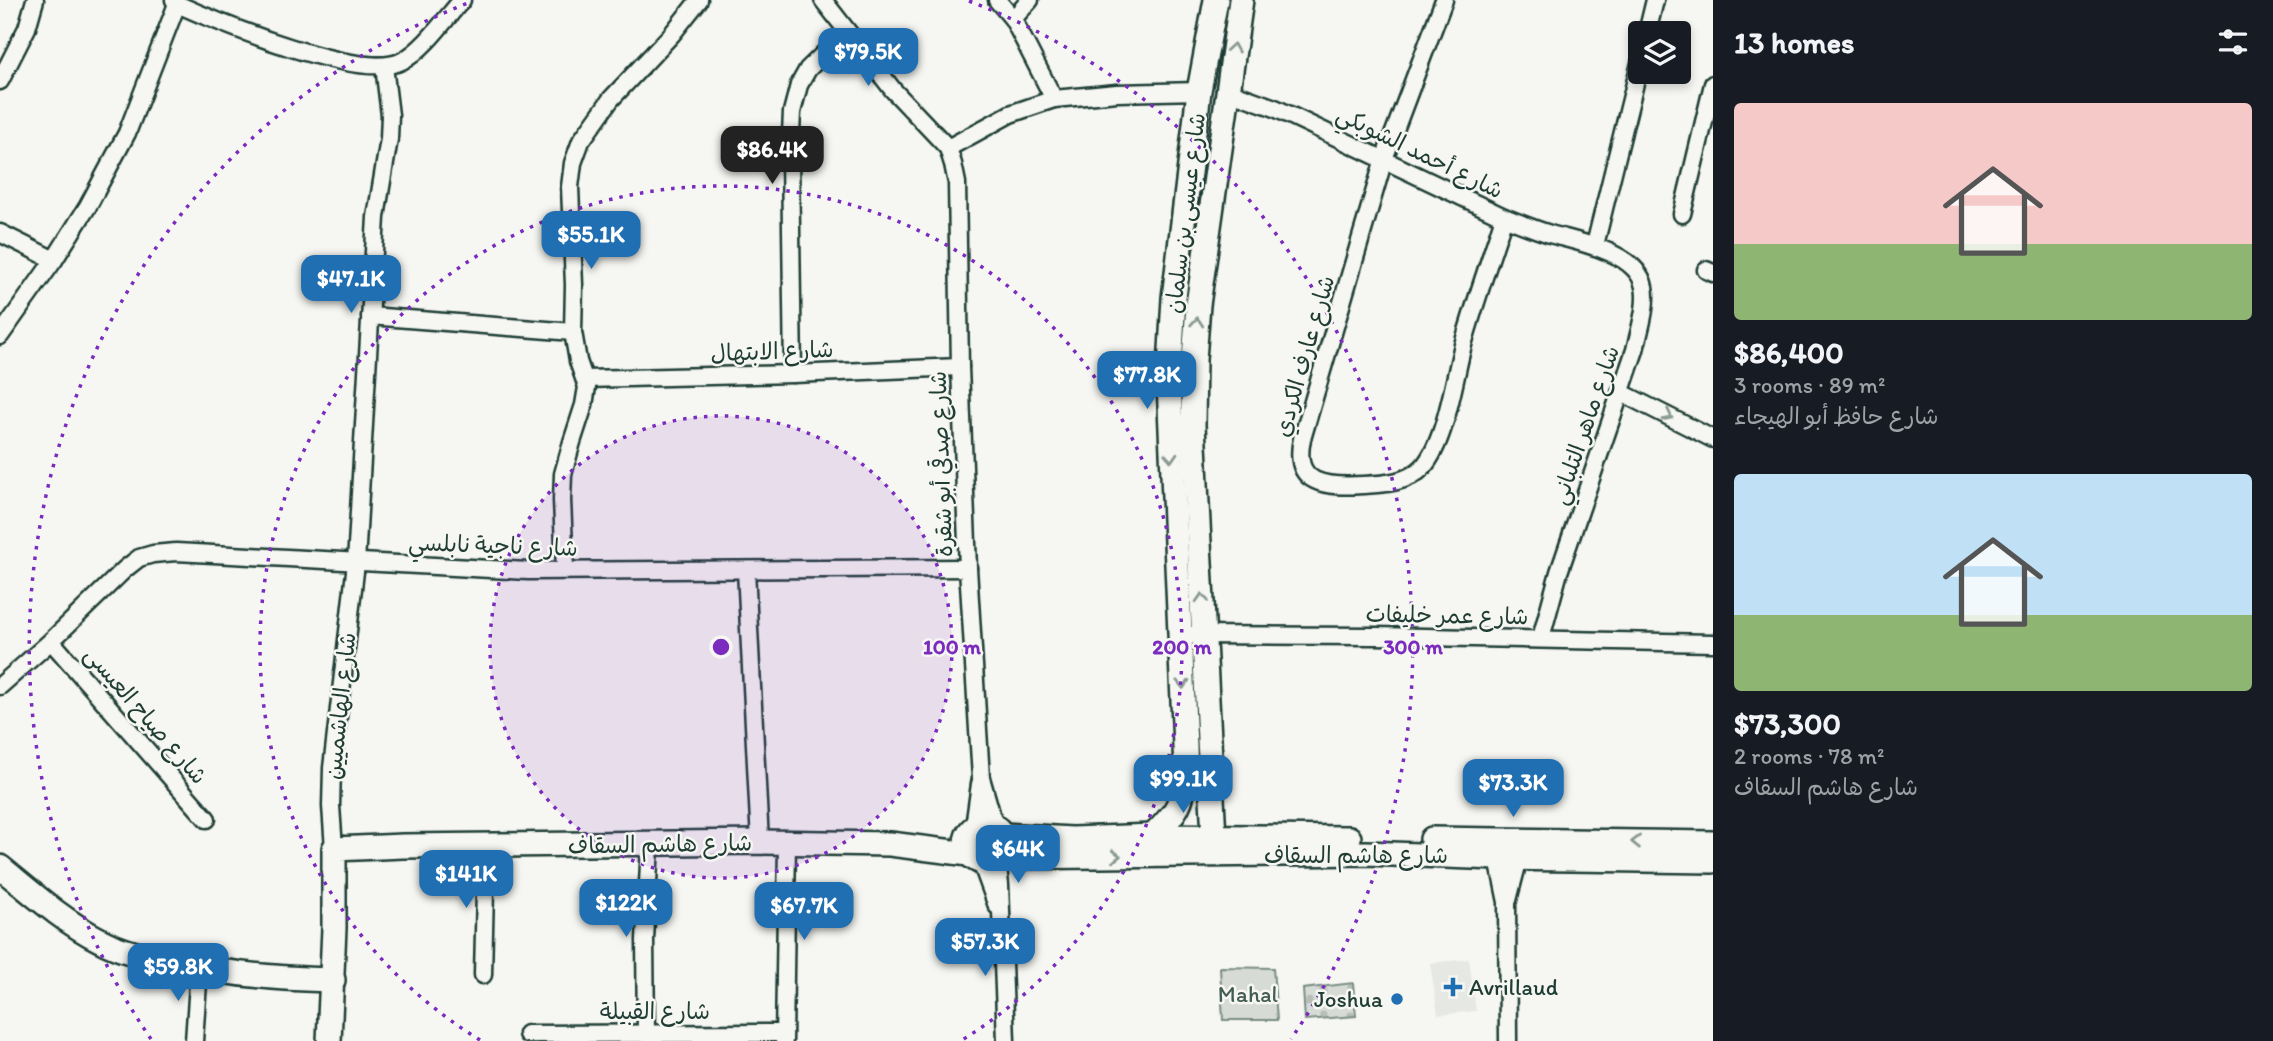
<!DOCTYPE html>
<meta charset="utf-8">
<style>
:root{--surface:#171b24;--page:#242831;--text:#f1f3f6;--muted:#9ea1a6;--accent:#1f6fb2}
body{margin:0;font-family:Itim,"Playpen Sans Arabic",sans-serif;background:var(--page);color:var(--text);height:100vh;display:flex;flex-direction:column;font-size:26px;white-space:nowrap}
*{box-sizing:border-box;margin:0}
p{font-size:23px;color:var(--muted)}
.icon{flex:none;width:38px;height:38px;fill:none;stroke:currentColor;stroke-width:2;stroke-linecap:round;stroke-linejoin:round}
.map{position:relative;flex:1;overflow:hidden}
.drawer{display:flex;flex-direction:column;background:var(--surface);width:560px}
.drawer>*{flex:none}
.controls{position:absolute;left:1628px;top:21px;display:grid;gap:14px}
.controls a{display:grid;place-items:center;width:63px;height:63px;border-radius:7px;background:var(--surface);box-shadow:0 4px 10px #0003;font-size:35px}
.price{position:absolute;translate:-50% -60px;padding:0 16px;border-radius:14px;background:var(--accent);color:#fff;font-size:23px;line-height:46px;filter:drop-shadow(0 2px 4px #0008)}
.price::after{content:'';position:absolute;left:50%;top:42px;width:21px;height:16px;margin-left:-10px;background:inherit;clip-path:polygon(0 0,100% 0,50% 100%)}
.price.active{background:#222;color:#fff}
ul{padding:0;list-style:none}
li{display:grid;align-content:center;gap:14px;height:371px;padding:0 21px}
li span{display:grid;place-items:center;height:217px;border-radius:7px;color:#555}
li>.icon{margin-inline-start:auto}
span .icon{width:126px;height:126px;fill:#fffc;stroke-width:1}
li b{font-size:30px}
h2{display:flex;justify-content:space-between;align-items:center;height:84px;padding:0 21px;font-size:30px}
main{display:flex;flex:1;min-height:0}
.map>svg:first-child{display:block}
.built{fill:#e6e8e4}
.cemetery{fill:url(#cemetery-stones);stroke:#7a8c85;stroke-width:2}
.green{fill:#d6dbd6;stroke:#7a8c85;stroke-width:2}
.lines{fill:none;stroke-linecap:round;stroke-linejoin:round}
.street-casing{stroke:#1f3d34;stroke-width:21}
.secondary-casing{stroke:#1f3d34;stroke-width:28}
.street{stroke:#f6f6f2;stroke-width:16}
.secondary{stroke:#f6f6f2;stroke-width:23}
.oneway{stroke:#8a9a93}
.ring{fill:none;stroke:#7b2cbf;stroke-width:3.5;stroke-dasharray:3.5 7}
.poi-dot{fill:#1f6fb2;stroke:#f6f6f2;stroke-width:2.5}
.labels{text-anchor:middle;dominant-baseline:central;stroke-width:5;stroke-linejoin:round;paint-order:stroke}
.street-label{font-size:23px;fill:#1f3d34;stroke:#f6f6f2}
.poi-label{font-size:23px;fill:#1f3d34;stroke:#f6f6f2;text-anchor:start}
.park-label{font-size:23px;fill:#445d54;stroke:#f6f6f2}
.centre{fill:#7b2cbf;stroke:#f6f6f2;stroke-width:3.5}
.ring-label{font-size:21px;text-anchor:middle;font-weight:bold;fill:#7b2cbf;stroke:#f6f6f2;stroke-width:5;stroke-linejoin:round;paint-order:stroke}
</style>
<main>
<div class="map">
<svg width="1713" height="1041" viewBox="0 0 1713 1041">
<defs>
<pattern id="cemetery-stones" width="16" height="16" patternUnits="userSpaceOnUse" patternTransform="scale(1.75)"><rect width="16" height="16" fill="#d6dbd6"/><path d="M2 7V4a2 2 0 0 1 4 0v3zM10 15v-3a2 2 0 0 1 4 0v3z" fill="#b7bdb8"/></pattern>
</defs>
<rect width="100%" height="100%" fill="#f6f6f2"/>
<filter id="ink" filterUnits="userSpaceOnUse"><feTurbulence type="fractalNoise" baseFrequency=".0143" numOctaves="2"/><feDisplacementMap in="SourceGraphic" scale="14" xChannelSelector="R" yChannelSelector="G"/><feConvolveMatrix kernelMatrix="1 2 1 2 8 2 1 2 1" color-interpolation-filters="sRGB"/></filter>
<g filter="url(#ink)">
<!-- built -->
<path class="built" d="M1469 959 1476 1011 1438 1015 1430 963Z"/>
<!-- cemetery -->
<path class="cemetery" d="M1353 983 1356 1016 1305 1020 1303 989Z"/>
<!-- green -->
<path class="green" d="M1220 967 1273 968 1277 1020H1223Z"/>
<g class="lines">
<!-- street casing -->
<g class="street-casing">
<g id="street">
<path d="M174 0 177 4C220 23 361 82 402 61 424 50 446 18 462 0"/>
<path d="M823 0 893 90 948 148 953 164 957 183 960 367 968 568 981 778 995 827"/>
<path d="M997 0 1013 19 1054 99"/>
<path d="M1444 0 1384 159 1302 439C1292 486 1327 487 1363 485 1383 484 1408 483 1423 467 1446 441 1454 379 1463 345 1475 302 1490 260 1504 217"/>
<path d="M1013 19 1030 0"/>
<path d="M1647 33 1655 0"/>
<path d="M0 81 27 28 35 0"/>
<path d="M1228 91 1275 108 1504 217C1519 223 1534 229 1550 234 1577 242 1638 252 1644 287 1648 305 1639 332 1635 350L1559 572 1541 638"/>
<path d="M948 148 1010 114 1054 99 1117 93 1199 91"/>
<path d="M1682 214 1713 84"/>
<path d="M0 233 54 260"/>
<path d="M1595 245 1640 63"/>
<path d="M1706 270 1713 273"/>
<path d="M370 316 573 332"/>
<path d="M0 336 54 260 88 206 127 133 177 4"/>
<path d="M793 374 790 156 792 112 799 85 808 69 846 32"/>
<path d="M585 379 793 374 960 367"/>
<path d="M1622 393 1713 439"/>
<path d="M565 570 562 500 563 474 572 442 584 405 587 387 578 361 573 332 574 285 570 187 573 163 581 141 611 99 672 34 699 0"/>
<path d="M746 570 760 842"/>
<path d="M1181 635 1376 636 1713 643"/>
<path d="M51 641 207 819"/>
<path d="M0 686 51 641 125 569 139 558 153 554 176 552 528 571 968 568"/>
<path d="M974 827 980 784"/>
<path d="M334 849 331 806 332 768 356 563 376 217 389 139 390 115 384 66"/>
<path d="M1496 849 1507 902 1508 1041"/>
<path d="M997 859 1000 885 1006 1041"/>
<path d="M981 862 997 906"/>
<path d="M1508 900 1519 858 1518 851"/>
<path d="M483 975 486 846"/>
<path d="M527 1034 784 1033"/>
<path d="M646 1035 645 940 650 845"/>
<path d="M194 1041 199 968"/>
<path d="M784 1041 787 842"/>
</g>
</g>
<!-- secondary casing -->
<g class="secondary-casing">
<g id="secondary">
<circle cx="985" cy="843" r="19"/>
<path d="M1002 835 1072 839 1153 836 1349 838"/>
<path d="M1153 836C1177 812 1183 804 1186 769L1169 384 1174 298 1181 239 1199 91 1216 0"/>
<path d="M1214 837 1193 425 1194 360 1198 305 1241 0"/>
<path d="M1432 839 1713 843"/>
<path d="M999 857 1366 853 1498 858 1713 861"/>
<path d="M0 867C32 893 63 921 100 940 122 952 148 957 172 962 225 974 278 979 333 980"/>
<path d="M329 1041 334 928V849L403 846 760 842 890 844 969 854"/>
</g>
</g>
<!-- street -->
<use href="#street" class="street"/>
<!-- secondary -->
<use href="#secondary" class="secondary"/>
</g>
<!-- one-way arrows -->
<defs><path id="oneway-chevron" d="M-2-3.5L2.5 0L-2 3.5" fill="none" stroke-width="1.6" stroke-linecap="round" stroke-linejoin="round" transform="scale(1.75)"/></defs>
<g class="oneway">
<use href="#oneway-chevron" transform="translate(1233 48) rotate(-81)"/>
<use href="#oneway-chevron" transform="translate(1197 322) rotate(-85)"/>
<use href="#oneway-chevron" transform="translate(1668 416) rotate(27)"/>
<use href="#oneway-chevron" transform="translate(1171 457) rotate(87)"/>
<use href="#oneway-chevron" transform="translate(1202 598) rotate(-93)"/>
<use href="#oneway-chevron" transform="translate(1183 684) rotate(88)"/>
<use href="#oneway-chevron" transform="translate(1636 842) rotate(-179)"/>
<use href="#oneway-chevron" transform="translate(1116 856) rotate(-1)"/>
</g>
</g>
<!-- distance rings -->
<circle cx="721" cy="647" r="231" fill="#7b2cbf" fill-opacity=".12"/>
<g class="ring">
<circle cx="721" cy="647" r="231"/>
<path d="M480 1040A461 461 0 1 1 962 1040"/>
<path d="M151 1039A692 692 0 0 1 473 1M969 1A692 692 0 0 1 1291 1039"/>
</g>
<!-- markers -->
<g class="poi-dot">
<path d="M1449.5 976.5h7v7h7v7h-7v7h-7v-7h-7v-7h7z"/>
<circle cx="1397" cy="999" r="7"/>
</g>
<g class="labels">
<!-- street labels -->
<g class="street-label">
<text transform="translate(1420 152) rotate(26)">شارع أحمد الشوبكي</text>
<text transform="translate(1185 213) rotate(-83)">شارع عيسى بن سلمان</text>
<text transform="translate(772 351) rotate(-2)">شارع الابتهال</text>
<text transform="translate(1304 356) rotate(-74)">شارع عارف الكردي</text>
<text transform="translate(1585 425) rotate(-71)">شارع ماهر التلباني</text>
<text transform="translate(941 464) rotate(-92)">شارع صدقي أبو شقرة</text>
<text transform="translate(493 545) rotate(2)">شارع ناجية نابلسي</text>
<text transform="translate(1447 615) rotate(1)">شارع عمر خليفات</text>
<text transform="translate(340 706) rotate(-84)">شارع الهاشميين</text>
<text transform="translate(146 715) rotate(49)">شارع صياح العيسى</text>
<text transform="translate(660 844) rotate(-1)">شارع هاشم السقاف</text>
<text x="1356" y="855">شارع هاشم السقاف</text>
<text x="655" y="1011">شارع القبيلة</text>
</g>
<!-- poi labels -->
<g class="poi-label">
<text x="1469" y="987">Avrillaud</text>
<text x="1383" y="999" text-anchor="end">Joshua</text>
</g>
<!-- park labels -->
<g class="park-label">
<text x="1248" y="994">Mahal</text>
</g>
</g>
<circle cx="721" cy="647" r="10" class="centre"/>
<g class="ring-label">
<text x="952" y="654">100 m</text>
<text x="1182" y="654">200 m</text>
<text x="1413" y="654">300 m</text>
</g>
</svg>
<div class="controls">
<a><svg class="icon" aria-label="layers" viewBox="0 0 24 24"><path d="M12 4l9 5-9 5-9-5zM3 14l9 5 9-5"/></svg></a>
</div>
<b class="price" style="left:868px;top:88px">$79.5K</b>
<b class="price active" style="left:772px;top:186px">$86.4K</b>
<b class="price" style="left:591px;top:271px">$55.1K</b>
<b class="price" style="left:351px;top:315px">$47.1K</b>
<b class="price" style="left:1147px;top:411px">$77.8K</b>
<b class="price" style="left:1183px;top:815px">$99.1K</b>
<b class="price" style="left:1513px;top:819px">$73.3K</b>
<b class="price" style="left:1018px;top:885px">$64K</b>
<b class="price" style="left:466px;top:910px">$141K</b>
<b class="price" style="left:626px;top:939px">$122K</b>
<b class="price" style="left:804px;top:942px">$67.7K</b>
<b class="price" style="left:985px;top:978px">$57.3K</b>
<b class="price" style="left:178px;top:1003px">$59.8K</b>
</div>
<section class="drawer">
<h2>13 homes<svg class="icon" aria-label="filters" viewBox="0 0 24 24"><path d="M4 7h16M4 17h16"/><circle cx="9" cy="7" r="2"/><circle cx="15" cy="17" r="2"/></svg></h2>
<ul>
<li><span style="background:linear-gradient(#f6c9c9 65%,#8fb573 0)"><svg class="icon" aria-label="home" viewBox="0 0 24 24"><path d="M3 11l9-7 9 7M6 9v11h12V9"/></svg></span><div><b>$86,400</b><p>3 rooms · 89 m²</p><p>شارع حافظ أبو الهيجاء</p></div></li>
<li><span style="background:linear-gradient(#bfe0f5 65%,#8fb573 0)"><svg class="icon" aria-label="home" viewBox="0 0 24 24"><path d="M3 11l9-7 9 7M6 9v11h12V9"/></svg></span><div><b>$73,300</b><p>2 rooms · 78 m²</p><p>شارع هاشم السقاف</p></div></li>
</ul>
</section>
</main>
